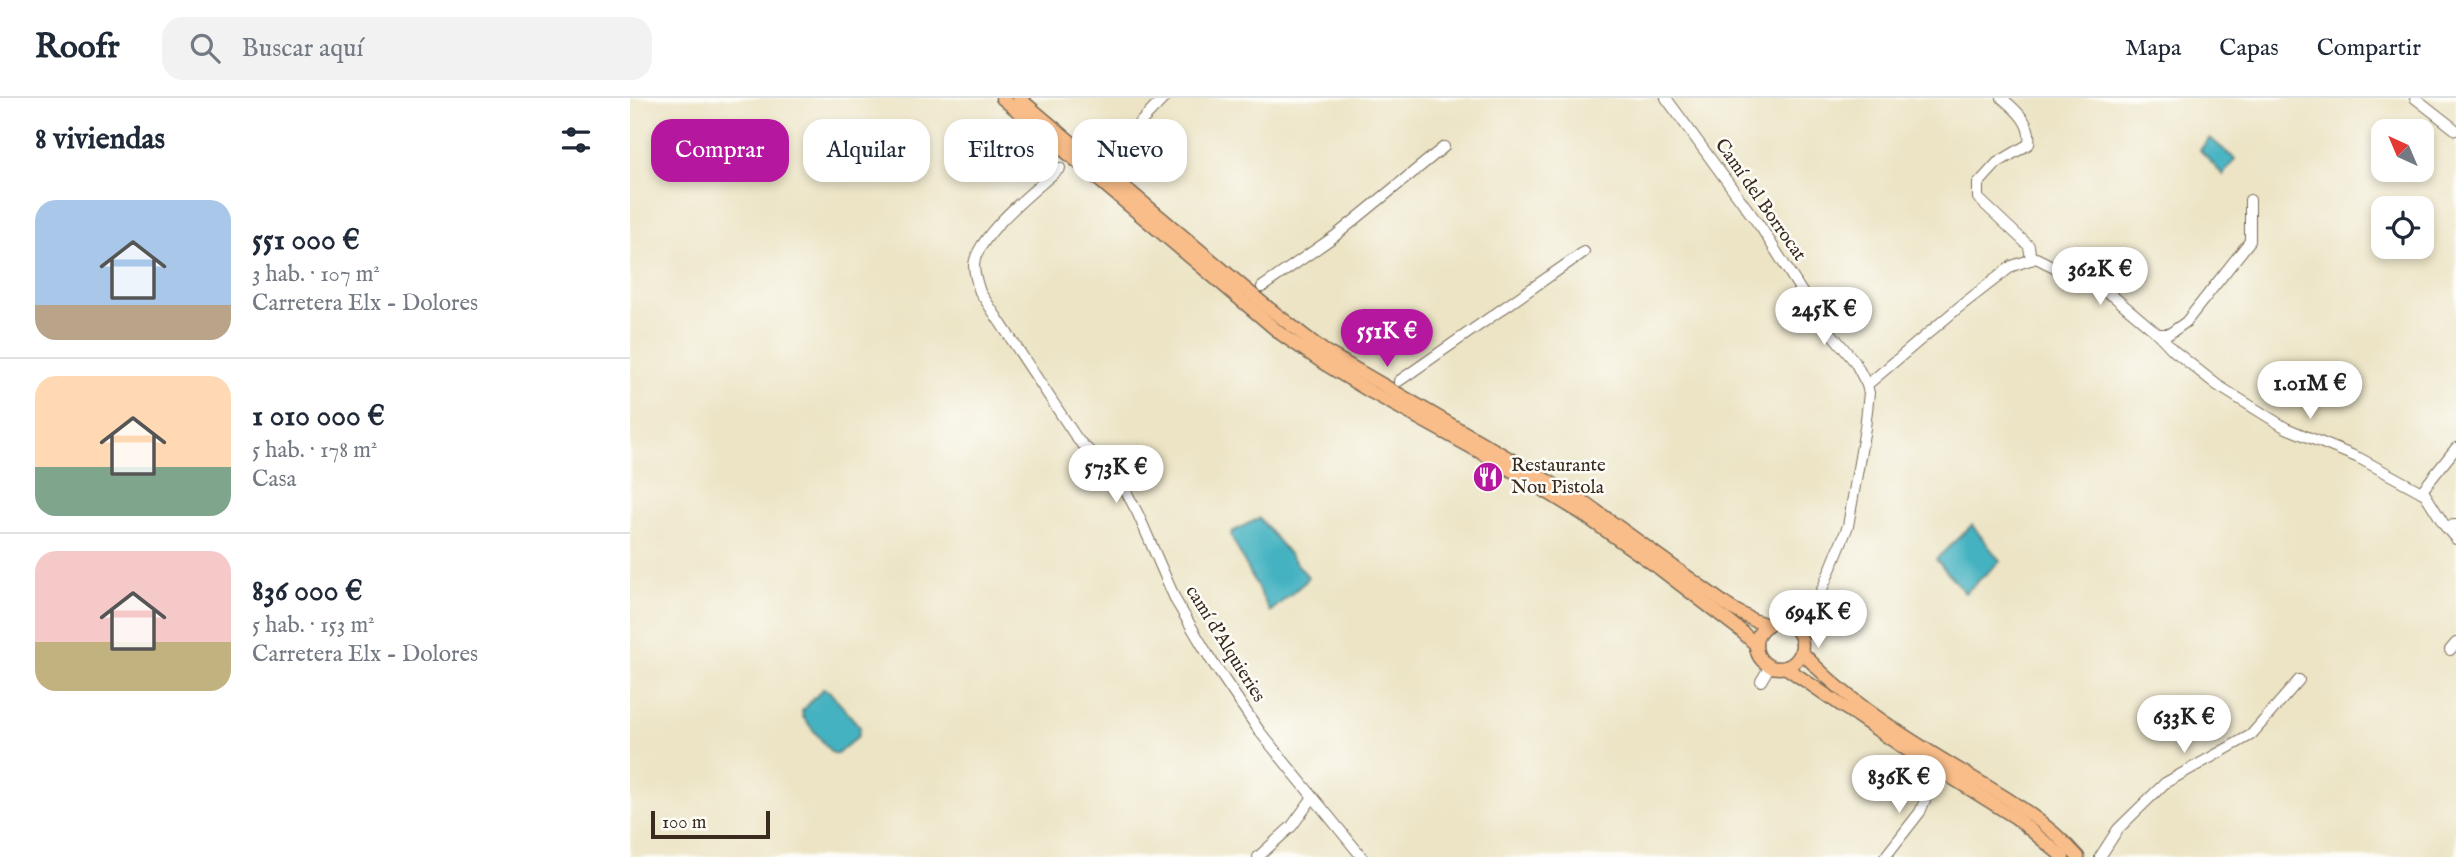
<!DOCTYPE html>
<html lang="es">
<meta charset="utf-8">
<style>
:root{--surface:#fff;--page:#f2f2f3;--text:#1f2937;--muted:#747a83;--line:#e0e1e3;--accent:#b5179e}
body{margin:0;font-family:"IM FELL English",serif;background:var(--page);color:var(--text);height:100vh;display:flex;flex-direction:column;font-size:26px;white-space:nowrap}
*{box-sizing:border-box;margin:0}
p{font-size:23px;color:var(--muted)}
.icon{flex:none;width:38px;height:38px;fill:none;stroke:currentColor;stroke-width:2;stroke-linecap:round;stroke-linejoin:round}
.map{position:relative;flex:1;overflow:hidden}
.details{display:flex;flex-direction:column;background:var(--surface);width:630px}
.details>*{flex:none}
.hud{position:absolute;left:21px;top:21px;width:665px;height:63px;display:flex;gap:14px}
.needle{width:46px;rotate:316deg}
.fabs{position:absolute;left:1741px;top:21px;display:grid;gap:14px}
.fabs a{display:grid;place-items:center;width:63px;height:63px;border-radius:14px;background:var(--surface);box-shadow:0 4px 10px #0003;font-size:35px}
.scale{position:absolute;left:21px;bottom:18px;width:119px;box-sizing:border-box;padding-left:7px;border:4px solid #3b2a1e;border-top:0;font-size:19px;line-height:24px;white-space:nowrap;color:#3b2a1e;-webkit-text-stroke:5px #fdfcf7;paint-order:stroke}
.price{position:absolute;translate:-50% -60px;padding:0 16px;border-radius:24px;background:#fff;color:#222;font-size:23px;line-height:46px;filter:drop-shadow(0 2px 4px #0008)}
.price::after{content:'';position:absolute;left:50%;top:42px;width:21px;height:16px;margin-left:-10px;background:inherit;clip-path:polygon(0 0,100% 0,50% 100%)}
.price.on{background:var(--accent);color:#fff}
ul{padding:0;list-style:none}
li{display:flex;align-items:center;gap:21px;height:175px;padding:0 35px}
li+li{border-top:2px solid var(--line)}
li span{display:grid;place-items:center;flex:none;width:196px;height:140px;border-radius:21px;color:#555}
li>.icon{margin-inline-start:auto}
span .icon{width:84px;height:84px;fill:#fffc;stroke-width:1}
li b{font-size:30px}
h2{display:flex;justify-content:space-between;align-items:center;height:84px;padding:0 35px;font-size:30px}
.pill{padding:0 24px;border-radius:21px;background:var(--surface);box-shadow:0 4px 10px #0003;font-size:24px;line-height:63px}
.pill.on{background:var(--accent);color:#fff}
header{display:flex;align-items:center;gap:42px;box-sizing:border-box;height:98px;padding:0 35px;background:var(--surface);border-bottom:2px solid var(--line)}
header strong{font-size:33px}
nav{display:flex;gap:38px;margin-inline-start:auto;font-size:24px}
.search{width:490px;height:63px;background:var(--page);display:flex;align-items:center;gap:18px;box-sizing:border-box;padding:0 24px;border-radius:21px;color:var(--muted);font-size:26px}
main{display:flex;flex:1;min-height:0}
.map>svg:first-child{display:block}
.water{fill:#45b2c1;stroke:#406e70;stroke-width:2}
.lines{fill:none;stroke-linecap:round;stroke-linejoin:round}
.minor-casing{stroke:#796b58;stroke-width:12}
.major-casing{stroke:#796b58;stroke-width:15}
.minor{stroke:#fff;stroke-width:10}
.major{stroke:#f8bd89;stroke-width:12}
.labels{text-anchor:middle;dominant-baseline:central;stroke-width:5;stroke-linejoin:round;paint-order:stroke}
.street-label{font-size:19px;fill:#3b2a1e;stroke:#fdfcf7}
.poi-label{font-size:19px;fill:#3b2a1e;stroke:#fdfcf7;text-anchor:start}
</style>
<header>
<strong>Roofr</strong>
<div class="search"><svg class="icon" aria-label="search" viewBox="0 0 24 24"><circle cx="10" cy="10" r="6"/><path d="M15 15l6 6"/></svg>Buscar aquí</div>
<nav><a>Mapa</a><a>Capas</a><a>Compartir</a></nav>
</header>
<main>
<section class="details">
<h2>8 viviendas<svg class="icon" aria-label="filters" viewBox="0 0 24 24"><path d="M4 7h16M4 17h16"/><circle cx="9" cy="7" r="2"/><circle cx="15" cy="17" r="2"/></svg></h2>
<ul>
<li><span style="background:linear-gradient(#a9c7e8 75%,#b9a48a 0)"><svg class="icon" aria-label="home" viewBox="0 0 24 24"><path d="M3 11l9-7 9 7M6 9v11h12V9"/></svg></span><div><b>551 000 €</b><p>3 hab. · 107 m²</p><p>Carretera Elx - Dolores</p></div></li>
<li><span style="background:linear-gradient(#ffd9b3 65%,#7fa58c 0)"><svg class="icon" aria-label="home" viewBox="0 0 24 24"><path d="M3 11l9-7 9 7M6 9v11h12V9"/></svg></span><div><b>1 010 000 €</b><p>5 hab. · 178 m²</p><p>Casa</p></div></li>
<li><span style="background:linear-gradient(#f6c9c9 65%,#c2b280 0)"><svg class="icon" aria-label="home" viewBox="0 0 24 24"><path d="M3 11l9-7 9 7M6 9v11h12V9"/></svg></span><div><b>836 000 €</b><p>5 hab. · 153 m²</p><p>Carretera Elx - Dolores</p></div></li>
</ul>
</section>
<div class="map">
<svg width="1826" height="759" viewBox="0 0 1826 759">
<rect width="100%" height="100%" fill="#fdfcf7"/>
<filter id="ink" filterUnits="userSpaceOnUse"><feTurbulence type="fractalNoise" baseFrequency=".0143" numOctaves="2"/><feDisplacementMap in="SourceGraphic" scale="14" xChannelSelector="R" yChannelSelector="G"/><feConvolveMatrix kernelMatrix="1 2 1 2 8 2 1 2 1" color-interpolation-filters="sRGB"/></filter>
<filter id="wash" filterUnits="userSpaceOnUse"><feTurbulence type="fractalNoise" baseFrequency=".00686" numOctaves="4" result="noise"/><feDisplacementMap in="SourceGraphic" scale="28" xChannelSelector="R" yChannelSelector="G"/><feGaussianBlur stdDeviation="1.57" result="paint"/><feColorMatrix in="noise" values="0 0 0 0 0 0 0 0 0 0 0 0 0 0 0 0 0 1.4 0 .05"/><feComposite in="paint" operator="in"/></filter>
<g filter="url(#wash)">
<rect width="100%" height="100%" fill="#ece4c5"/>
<!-- water -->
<g class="water">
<path d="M1580 40 1605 61 1593 77 1570 52Z"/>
<path d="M629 420 678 479 676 483 640 514 601 438 602 434Z"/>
<path d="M1342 427 1370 463 1335 495 1306 461Z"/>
<path d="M193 591 199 593 230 629 228 638 207 656 201 654 173 619 172 613Z"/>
</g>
</g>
<g filter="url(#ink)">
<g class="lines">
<!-- minor casing -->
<g class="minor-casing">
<g id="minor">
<path d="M1036 0 1132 131 1187 218 1225 264 1237 287 1239 295 1235 330 1218 428 1187 504 1164 530"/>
<path d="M1372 0C1387 13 1402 25 1399 46L1367 65 1348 86V100L1399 148 1401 162"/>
<path d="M1785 0 1826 32"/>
<path d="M477 59 534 0"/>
<path d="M430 70C407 90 347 137 344 167 344 176 347 185 350 194L448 342 490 382 508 416 546 503 581 562 630 634 732 759"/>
<path d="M632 189 705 138 814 49"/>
<path d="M1528 236 1543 252 1587 287 1656 330 1729 360 1795 396 1815 428 1826 427"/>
<path d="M769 283 954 154"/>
<path d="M1237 287 1328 210 1382 168 1406 160 1483 198 1528 236H1539L1556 224 1620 143V102"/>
<path d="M1791 394 1826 350"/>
<path d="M1815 428 1826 441"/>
<path d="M1820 552 1826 545"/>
<path d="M1131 583 1140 568"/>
<path d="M628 759 662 728 683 699"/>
<path d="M1255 759 1290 714 1302 685"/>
<path d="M1470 759 1488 731 1535 685 1621 637 1669 582"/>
</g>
</g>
<!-- major casing -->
<g class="major-casing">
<g id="major">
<path d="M372 0 651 236 695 266 741 294 866 363 951 415 1026 468 1110 532 1126 547"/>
<path d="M389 0 636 208 693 252 954 404 1101 510 1123 522 1138 527"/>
<circle cx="1149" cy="547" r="23"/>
<path d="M1171 553C1216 603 1275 639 1333 674 1374 698 1416 722 1448 759"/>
<path d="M1155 569 1277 652 1386 720 1433 759"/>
</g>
</g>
<!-- minor -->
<use href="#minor" class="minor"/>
<!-- major -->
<use href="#major" class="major"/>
</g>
</g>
<!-- icons -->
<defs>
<g id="restaurant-disc" transform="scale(1.575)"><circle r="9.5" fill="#b5179e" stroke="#fdfcf7"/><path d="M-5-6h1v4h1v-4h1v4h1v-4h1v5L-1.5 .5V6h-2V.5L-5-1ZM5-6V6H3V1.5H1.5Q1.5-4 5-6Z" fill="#fff"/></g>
</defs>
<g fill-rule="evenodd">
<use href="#restaurant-disc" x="858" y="379"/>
</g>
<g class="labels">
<!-- street labels -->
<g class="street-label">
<text transform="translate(1130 102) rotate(55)">Camí del Borrocat</text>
<text transform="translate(595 546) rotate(58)">camí d'Alquieries</text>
</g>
<!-- poi labels -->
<g class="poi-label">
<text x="881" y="368">Restaurante<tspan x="881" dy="22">Nou Pistola</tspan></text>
</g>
</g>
</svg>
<div class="fabs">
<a><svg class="needle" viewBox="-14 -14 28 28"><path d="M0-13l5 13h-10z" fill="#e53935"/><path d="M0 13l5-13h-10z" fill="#747a83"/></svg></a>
<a><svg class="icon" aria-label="locate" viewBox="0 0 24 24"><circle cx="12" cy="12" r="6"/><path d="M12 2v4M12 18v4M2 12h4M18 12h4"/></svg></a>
</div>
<div class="scale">100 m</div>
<b class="price" style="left:1470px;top:209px">362K €</b>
<b class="price" style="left:1194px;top:249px">245K €</b>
<b class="price on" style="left:757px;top:271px">551K €</b>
<b class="price" style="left:1680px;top:323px">1.01M €</b>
<b class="price" style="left:486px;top:407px">573K €</b>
<b class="price" style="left:1188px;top:552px">694K €</b>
<b class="price" style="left:1554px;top:657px">633K €</b>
<b class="price" style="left:1269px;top:717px">836K €</b>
<div class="hud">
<a class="pill on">Comprar</a>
<a class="pill">Alquilar</a>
<a class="pill">Filtros</a>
<a class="pill">Nuevo</a>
</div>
</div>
</main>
